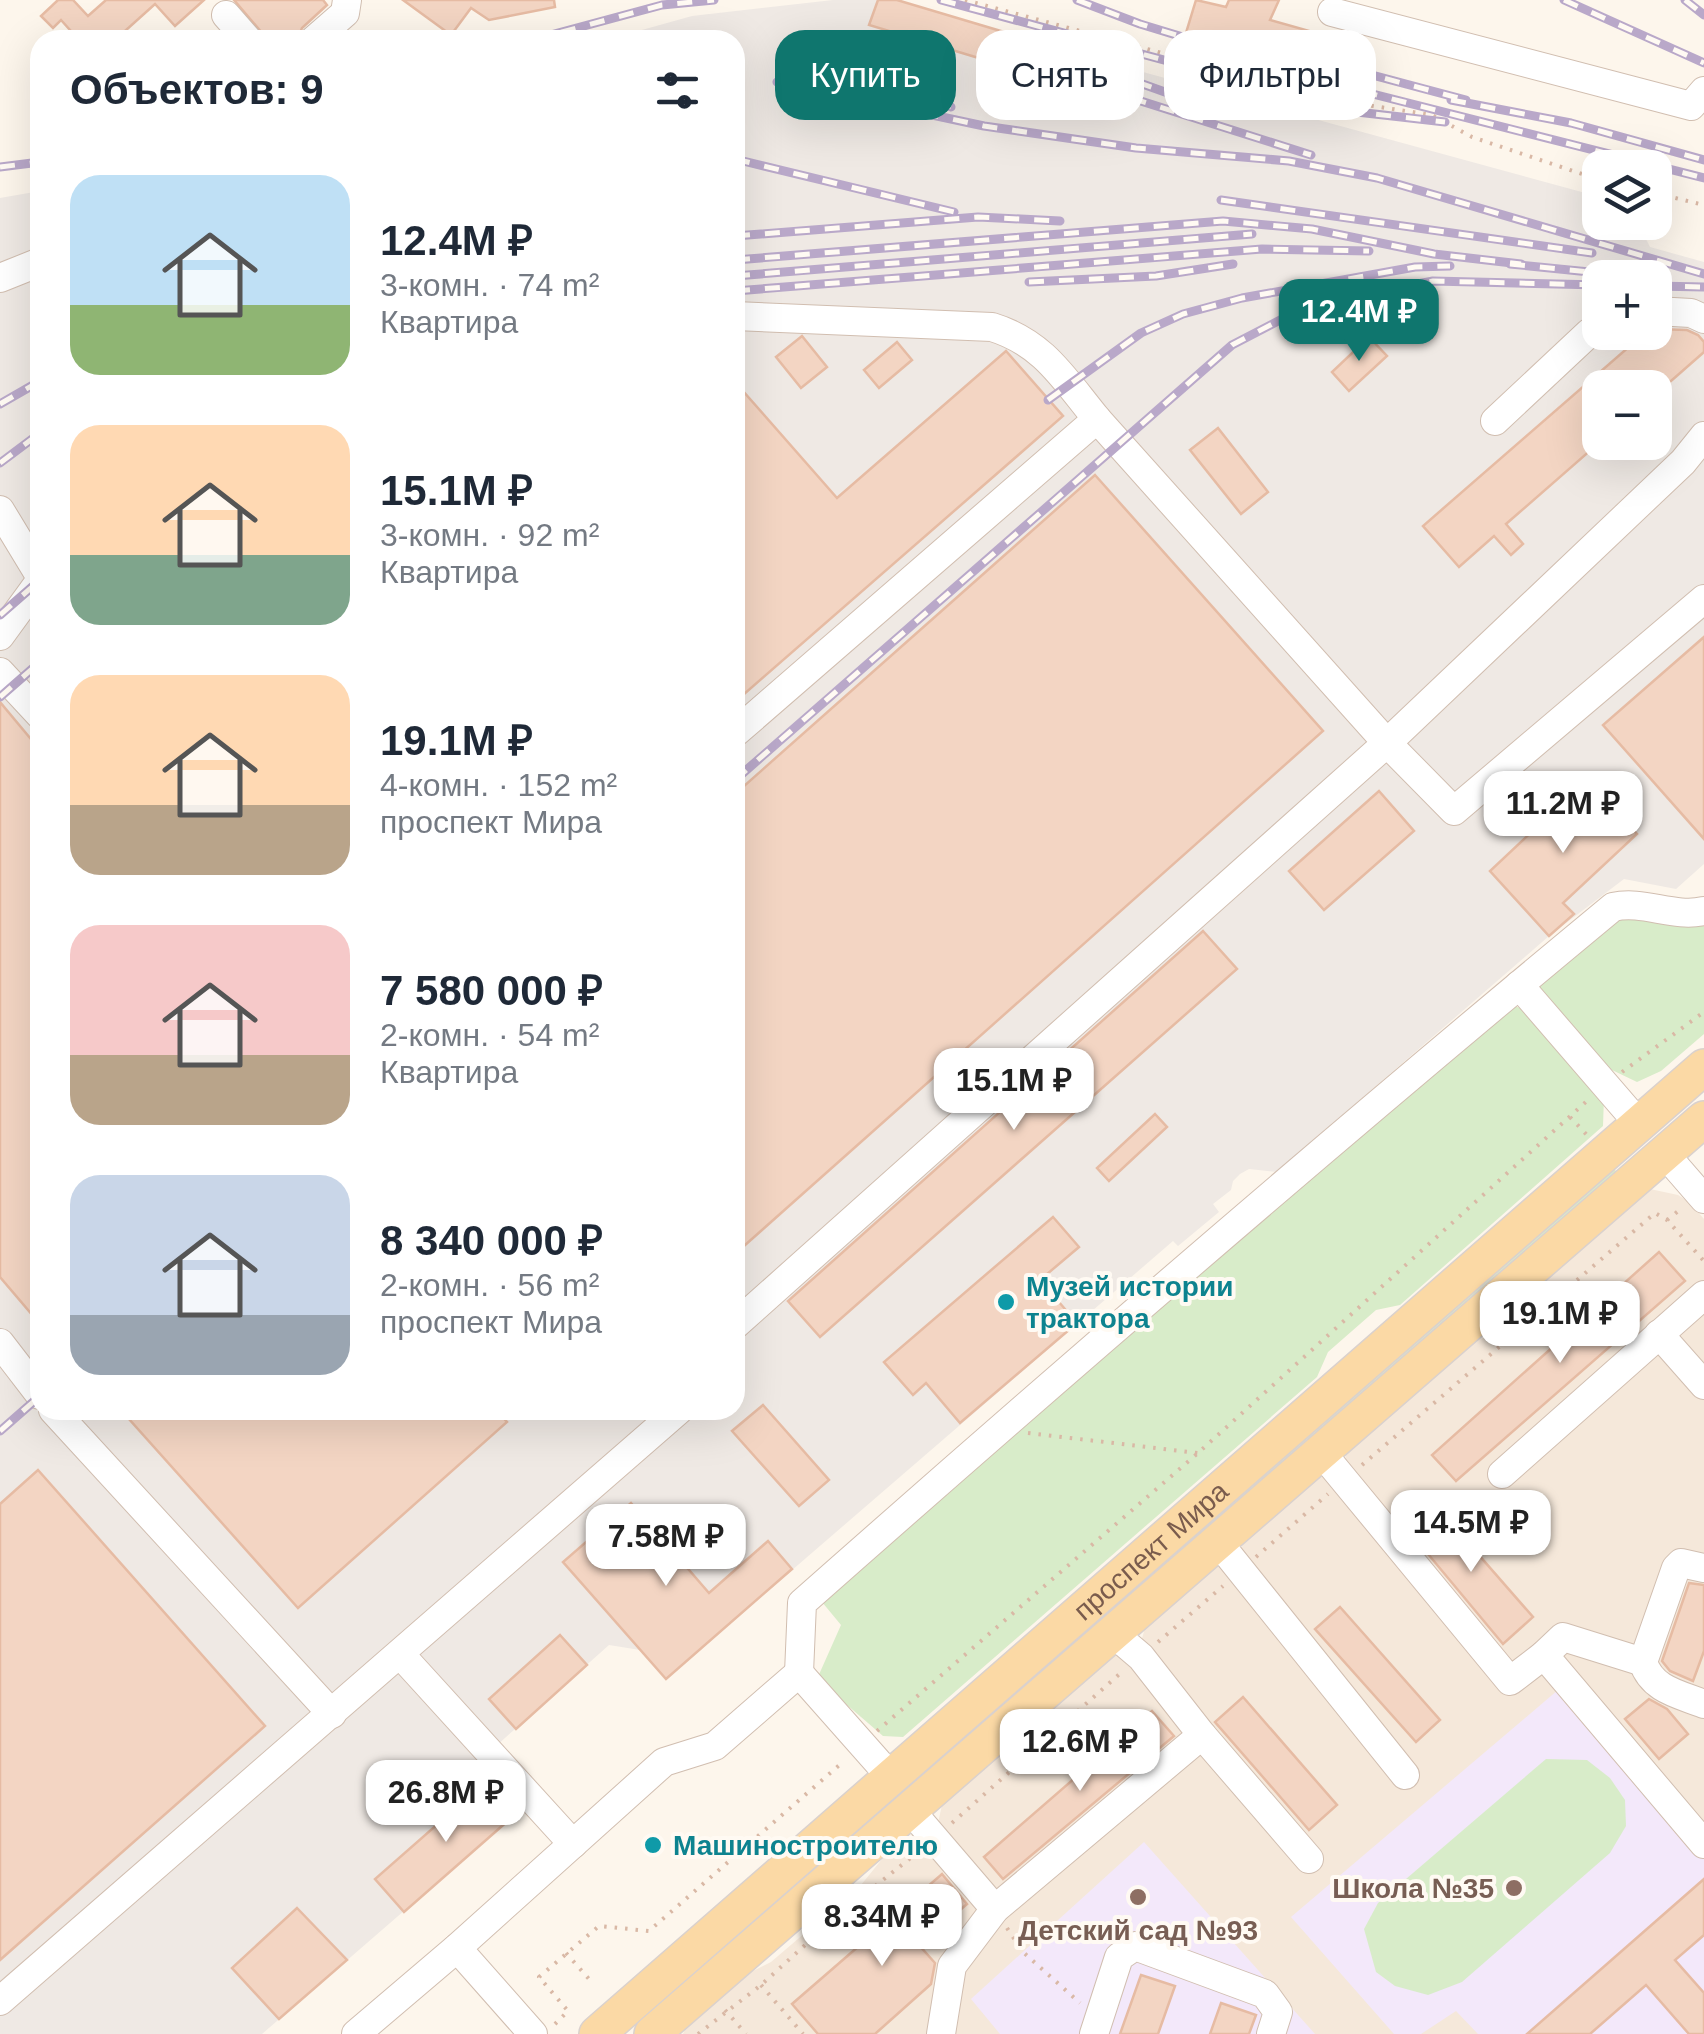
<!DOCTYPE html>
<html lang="ru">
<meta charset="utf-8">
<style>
:root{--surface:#fff;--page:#f6f6f7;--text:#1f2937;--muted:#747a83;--accent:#0f766e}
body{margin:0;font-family:Helvetica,sans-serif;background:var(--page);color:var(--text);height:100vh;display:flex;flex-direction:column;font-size:38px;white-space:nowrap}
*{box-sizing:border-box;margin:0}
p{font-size:32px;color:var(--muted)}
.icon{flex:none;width:55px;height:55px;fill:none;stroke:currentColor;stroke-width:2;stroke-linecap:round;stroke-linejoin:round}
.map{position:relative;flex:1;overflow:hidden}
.drawer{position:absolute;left:30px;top:30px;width:715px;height:1390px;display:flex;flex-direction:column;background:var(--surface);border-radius:30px;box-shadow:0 10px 40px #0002}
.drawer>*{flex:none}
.guide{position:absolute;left:775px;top:30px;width:778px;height:90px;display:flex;gap:20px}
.fabs{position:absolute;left:1582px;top:150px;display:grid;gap:20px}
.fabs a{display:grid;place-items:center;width:90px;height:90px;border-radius:20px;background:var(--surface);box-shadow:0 10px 40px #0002;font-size:50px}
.price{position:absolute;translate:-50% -85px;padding:0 22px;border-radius:20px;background:#fff;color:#222;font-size:32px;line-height:65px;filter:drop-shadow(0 2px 5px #0008)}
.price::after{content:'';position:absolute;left:50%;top:60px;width:30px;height:22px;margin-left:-15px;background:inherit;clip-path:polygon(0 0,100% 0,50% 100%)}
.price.active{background:var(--accent);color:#fff}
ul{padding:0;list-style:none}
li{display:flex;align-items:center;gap:30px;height:250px;padding:0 40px}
li span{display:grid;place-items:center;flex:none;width:280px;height:200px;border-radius:30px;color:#555}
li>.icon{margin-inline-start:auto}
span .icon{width:120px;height:120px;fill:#fffc;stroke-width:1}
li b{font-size:42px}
h2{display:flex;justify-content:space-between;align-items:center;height:120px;padding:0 40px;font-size:42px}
.pill{padding:0 35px;border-radius:30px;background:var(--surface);box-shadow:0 10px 40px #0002;font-size:35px;line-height:90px}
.pill.active{background:var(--accent);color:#fff}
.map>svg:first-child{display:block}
.residential{fill:#f5e8da}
.industrial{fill:#efe9e4;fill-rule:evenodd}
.education{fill:#f3e8fa}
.green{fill:#d8ecc9}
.building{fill:#f3d5c3;stroke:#e6bba3;stroke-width:2.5}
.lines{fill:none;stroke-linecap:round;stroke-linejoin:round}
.minor-casing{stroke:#d1beb0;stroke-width:30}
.major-casing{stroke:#dad1cd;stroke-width:38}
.path{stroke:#d9b8a5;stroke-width:4;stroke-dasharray:2.5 8;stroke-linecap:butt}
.minor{stroke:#fff;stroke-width:28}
.major{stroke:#fbd9a5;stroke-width:35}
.rail-casing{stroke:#b9a8c9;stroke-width:9}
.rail{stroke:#fffaf3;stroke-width:5;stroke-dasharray:15;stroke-linecap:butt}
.culture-dot{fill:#0f9aa8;stroke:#fffaf3;stroke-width:4}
.education-dot{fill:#8d6e63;stroke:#fffaf3;stroke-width:4}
.labels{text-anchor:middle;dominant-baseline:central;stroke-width:8;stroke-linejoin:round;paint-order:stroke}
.culture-label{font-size:28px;font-weight:bold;fill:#0d838f;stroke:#fffaf3;text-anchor:start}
.street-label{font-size:28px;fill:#7a5c4d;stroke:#fffaf3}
.education-label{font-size:28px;font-weight:bold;fill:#785e54;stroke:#fffaf3;text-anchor:end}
</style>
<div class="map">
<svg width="1704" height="2034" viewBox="0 0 1704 2034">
<rect width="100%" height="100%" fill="#fdf6ec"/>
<!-- residential -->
<path class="residential" d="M1650 1189 1678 1195 1689 1202 1704 1219V2034H683L688 2023 743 1976 771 1962 861 1885 891 1848 902 1840H923L938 1823 942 1805 1116 1653 1141 1642 1145 1628 1218 1564 1241 1549 1245 1540 1319 1475 1343 1465 1348 1449 1467 1340 1485 1338 1528 1300 1545 1270Z"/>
<!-- industrial -->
<path class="industrial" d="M833 0H897L1088 57 1600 197V222L1638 223 1650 247 1704 262V864L1676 889 1624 879 1549 936 1277 1172 1249 1169 1240 1174 1233 1181 1231 1190 1213 1204 1219 1212 1178 1246 1173 1241 666 1679 640 1650 609 1645 477 1763 518 1812 262 2034H0V198L40 191V1410H735V40H606L692 16ZM1600 278H1655V332H1600ZM1600 388H1655V442H1600Z"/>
<!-- education -->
<g class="education">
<path d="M1558 1690 1704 1859V2034H1478L1456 2011 1421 2034H1394L1291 1917Z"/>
<path d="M1144 1842 1315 2034H1000L971 1999Z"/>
</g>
<!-- green -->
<g class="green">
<path d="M1620 908 1704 921V1034L1661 1071 1637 1082 1612 1070 1538 991 1540 973Z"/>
<path d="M1498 1001 1540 1014 1604 1097 1603 1126 1400 1305 1376 1310 1328 1352 1317 1377 903 1737 883 1736 817 1679 841 1625 822 1602Z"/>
<path d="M1612 1167 1617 1172 674 1992 668 1985Z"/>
<path d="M1546 1759 1587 1760 1610 1778 1625 1800 1626 1826 1610 1853 1462 1982 1428 1995 1395 1986 1376 1972 1364 1929 1378 1903Z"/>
</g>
<!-- building -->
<g class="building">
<path d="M58 0H73L88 16 106 0H204L175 26 155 4 115 40H79L61 20 53 28 41 16Z"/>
<path d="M234 0H323L327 5 302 28 297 40H268Z"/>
<path d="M403 0H554L555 7 489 20 471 8 451 35Z"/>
<path d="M878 0H897L1088 57 1078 88 869 25Z"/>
<path d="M1196 0 1226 7 1229 0H1279L1270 20 1313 32 1303 66 1186 33Z"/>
<path d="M1655 329 1687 330 1698 335 1704 342V352L1663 388H1600V442L1506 524 1523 544 1511 555 1494 536 1459 567 1423 526 1646 332H1655Z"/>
<path d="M802 336 827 367 801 388 776 357Z"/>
<path d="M1369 337 1387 356 1349 391 1332 372Z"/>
<path d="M897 342 912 360 879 388 864 370Z"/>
<path d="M1006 351 1063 416 735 702V382L837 498Z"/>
<path d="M1218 428 1268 492 1241 514 1190 450Z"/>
<path d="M1095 475 1323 731 735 1254V794Z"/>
<path d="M1704 637V839L1603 725Z"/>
<path d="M0 702 40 750V1324L0 1277Z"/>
<path d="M1587 780 1637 834 1563 903 1574 914 1549 936 1490 871Z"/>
<path d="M1379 791 1414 831 1324 910 1289 871Z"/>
<path d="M1203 931 1237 969 820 1337 788 1301Z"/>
<path d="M1155 1114 1167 1127 1109 1181 1097 1168Z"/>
<path d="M1053 1217 1079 1247 1040 1280 1077 1323 960 1423 926 1383 913 1395 884 1362Z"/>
<path d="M1659 1252 1685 1281 1456 1481 1432 1455Z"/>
<path d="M763 1405 829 1480 799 1506 732 1431Z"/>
<path d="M138 1410H496L507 1422 298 1608 129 1419Z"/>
<path d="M38 1470 265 1726 0 1960V1504Z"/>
<path d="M631 1503 709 1593 768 1541 792 1569 666 1679 563 1562Z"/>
<path d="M1436 1506 1533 1617 1503 1644 1408 1530Z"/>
<path d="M1689 1583 1704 1585V1651L1693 1681 1670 1671 1662 1661Z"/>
<path d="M1340 1607 1440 1720 1416 1742 1315 1629Z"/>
<path d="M560 1635 587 1665 516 1729 489 1699Z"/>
<path d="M1243 1697 1337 1805 1309 1830 1215 1722Z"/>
<path d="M1649 1699 1667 1709 1688 1734 1659 1759 1625 1719Z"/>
<path d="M1152 1711 1174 1736 1003 1879 984 1857Z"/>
<path d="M489 1779 518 1812 404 1912 375 1879Z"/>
<path d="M942 1874 967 1904 919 1945 935 1963 931 1984 875 2034H818L792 2004Z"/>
<path d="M1704 1879V1935L1675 1960 1704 1993V2034H1689L1646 1985 1590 2034H1527Z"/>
<path d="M297 1908 347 1960 279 2019 232 1968Z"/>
<path d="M1141 1975 1175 1986 1158 2034H1120Z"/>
<path d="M1221 2003 1256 2015 1249 2034H1210Z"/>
</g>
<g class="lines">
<!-- minor casing -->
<g class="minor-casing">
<g id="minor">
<path d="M1332 12 1691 106 1704 91"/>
<path d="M226 15 248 40"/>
<path d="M314 40 345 13 347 0"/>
<path d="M0 278 40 262"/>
<path d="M1655 311 1691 313 1704 319"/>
<path d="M735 316 992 327C1044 343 1064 379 1097 419"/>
<path d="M1495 421 1589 333 1600 328"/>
<path d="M0 510 40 576"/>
<path d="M0 636 40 581"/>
<path d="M0 672 40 715"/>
<path d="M735 733 1097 419 1387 743 1683 462 1704 436"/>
<path d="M1519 985 1639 1124"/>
<path d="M1664 1153 1704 1199"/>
<path d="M735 1325 1387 743 1454 811 1704 599"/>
<path d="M1659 1334 1704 1385"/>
<path d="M0 1343 40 1395"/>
<path d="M53 1410 332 1714"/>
<path d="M1321 1452 1510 1681 1544 1655 1704 1844"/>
<path d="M1502 1474 1704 1295"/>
<path d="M1218 1542 1405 1775"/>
<path d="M1704 1568 1681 1563 1676 1568 1643 1662C1652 1690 1679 1694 1704 1704"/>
<path d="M1114 1634 1141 1657 1202 1735 1309 1859"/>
<path d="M400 1654 573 1844"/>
<path d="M1544 1655 1563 1637 1643 1662"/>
<path d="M799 1673 802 1603C1069 1367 1339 1134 1613 907 1644 900 1673 918 1704 911"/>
<path d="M911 1811 995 1909"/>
<path d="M457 1948 533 2034"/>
<path d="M0 2001 679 1410"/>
<path d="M356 2034 457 1948 664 1762 715 1746 799 1673 891 1777"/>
<path d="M941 2034 952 1966 995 1909 1202 1735"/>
<path d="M1094 2034 1119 1957 1135 1946 1265 1994 1278 2012 1271 2034"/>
</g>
</g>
<!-- major casing -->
<g class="major-casing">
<g id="major">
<path id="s1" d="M597 2034 1704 1067"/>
<path d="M652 2034 1704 1119"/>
</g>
</g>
<!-- path -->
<g class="path">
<path d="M965 0 1340 101 1432 115 1472 137 1600 180"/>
<path d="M1655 193 1704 205"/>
<path d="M1622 1072 1704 1012"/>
<path d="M1570 1117 1587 1135"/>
<path d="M1667 1220 1682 1208"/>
<path d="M1028 1433 1198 1453"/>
<path d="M1362 1465 1655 1213 1667 1220 1704 1261"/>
<path d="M1256 1557 1328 1494"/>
<path d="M1158 1642 1223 1586"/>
<path d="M877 1731 1198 1453 1588 1100"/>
<path d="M952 1823 1124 1670"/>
<path d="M1007 1928 1023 1952 1080 2003"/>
<path d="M566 1953 589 1979"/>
<path d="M761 1985 803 2034"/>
<path d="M725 2010 746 2034"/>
<path d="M555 2024 568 2011 539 1977 599 1926 649 1931 844 1761"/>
<path d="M698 2034 761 1985 834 1919 918 1852"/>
</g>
<!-- minor -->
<use href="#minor" class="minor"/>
<!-- major -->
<use href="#major" class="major"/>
<!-- rail casing -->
<g class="rail-casing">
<g id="rail">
<path d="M941 0 1357 112 1445 122"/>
<path d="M1077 0 1140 24 1353 89 1704 178"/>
<path d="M1564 0 1704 63"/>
<path d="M1685 0 1704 15"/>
<path d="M532 40 662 5 714 0"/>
<path d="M1327 63 1466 100"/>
<path d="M1109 72 1190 101"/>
<path d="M861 77 951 107"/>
<path d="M777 82 984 126 1136 148 1289 161 1377 178 1704 274"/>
<path d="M1103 89 1311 155"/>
<path d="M1451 100 1571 123 1704 160"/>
<path d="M735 159 954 212"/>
<path d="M0 167 40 162"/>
<path d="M1221 200 1592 253"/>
<path d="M735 236 978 217 1060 221"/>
<path d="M735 260 1223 221 1312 229 1434 254 1521 264"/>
<path d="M1510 264 1650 278"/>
<path d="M735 276 1252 234"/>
<path d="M1029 282 1156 276 1233 264"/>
<path d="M1655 286 1704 287"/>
<path d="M735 291 1262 249 1369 251"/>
<path d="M1048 400 1141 333 1183 314 1242 298 1415 267 1450 266"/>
<path d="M0 404 40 381"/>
<path d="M0 463 40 433"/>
<path d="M0 615 40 580"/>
<path d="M0 697 40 662"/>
<path d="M735 780 1232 345 1307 306 1433 281 1600 285"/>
<path d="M0 1431 40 1396"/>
</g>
</g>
<!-- rail -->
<use href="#rail" class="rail"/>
</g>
<!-- markers -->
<g class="culture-dot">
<circle cx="1006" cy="1302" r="10"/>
<circle cx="653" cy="1845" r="10"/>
</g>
<g class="education-dot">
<circle cx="1514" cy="1888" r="10"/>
<circle cx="1138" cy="1897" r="10"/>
</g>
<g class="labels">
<!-- culture labels -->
<g class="culture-label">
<text x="1026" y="1286">Музей истории<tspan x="1026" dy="32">трактора</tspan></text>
<text x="673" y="1845">Машиностроителю</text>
</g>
<!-- street labels -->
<g class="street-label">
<text stroke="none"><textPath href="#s1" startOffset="735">проспект Мира</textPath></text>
</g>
<!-- education labels -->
<g class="education-label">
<text x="1494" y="1888">Школа №35</text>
<text x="1138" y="1930" text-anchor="middle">Детский сад №93</text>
</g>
</g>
</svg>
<div class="fabs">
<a><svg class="icon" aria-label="layers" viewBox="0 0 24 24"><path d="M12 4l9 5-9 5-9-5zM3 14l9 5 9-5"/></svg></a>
<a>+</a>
<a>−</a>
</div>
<b class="price active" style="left:1359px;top:364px">12.4M ₽</b>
<b class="price" style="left:1563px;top:856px">11.2M ₽</b>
<b class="price" style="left:1014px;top:1133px">15.1M ₽</b>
<b class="price" style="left:1560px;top:1366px">19.1M ₽</b>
<b class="price" style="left:1471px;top:1575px">14.5M ₽</b>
<b class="price" style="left:666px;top:1589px">7.58M ₽</b>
<b class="price" style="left:1080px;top:1794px">12.6M ₽</b>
<b class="price" style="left:446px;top:1845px">26.8M ₽</b>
<b class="price" style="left:882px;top:1969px">8.34M ₽</b>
<div class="guide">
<a class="pill active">Купить</a>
<a class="pill">Снять</a>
<a class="pill">Фильтры</a>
</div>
<section class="drawer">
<h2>Объектов: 9<svg class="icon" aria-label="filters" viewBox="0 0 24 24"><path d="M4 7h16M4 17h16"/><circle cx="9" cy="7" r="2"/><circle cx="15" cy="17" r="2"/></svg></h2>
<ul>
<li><span style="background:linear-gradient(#bfe0f5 65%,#8fb573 0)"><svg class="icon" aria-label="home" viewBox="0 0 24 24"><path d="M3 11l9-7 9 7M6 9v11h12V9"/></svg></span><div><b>12.4M ₽</b><p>3-комн. · 74 m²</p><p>Квартира</p></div></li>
<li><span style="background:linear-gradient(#ffd9b3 65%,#7fa58c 0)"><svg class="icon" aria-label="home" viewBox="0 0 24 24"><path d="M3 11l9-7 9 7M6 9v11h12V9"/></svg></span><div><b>15.1M ₽</b><p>3-комн. · 92 m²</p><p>Квартира</p></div></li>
<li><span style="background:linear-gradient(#ffd9b3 65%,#b9a48a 0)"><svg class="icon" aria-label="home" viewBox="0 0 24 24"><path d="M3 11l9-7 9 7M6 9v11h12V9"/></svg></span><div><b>19.1M ₽</b><p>4-комн. · 152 m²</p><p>проспект Мира</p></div></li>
<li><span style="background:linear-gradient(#f6c9c9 65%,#b9a48a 0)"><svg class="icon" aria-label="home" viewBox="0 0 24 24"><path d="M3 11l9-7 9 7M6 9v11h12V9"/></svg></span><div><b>7 580 000 ₽</b><p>2-комн. · 54 m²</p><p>Квартира</p></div></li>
<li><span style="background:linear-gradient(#c9d6e8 70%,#9aa5b1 0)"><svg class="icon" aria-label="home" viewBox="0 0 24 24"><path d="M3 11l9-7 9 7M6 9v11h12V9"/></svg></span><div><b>8 340 000 ₽</b><p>2-комн. · 56 m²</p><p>проспект Мира</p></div></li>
</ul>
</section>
</div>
